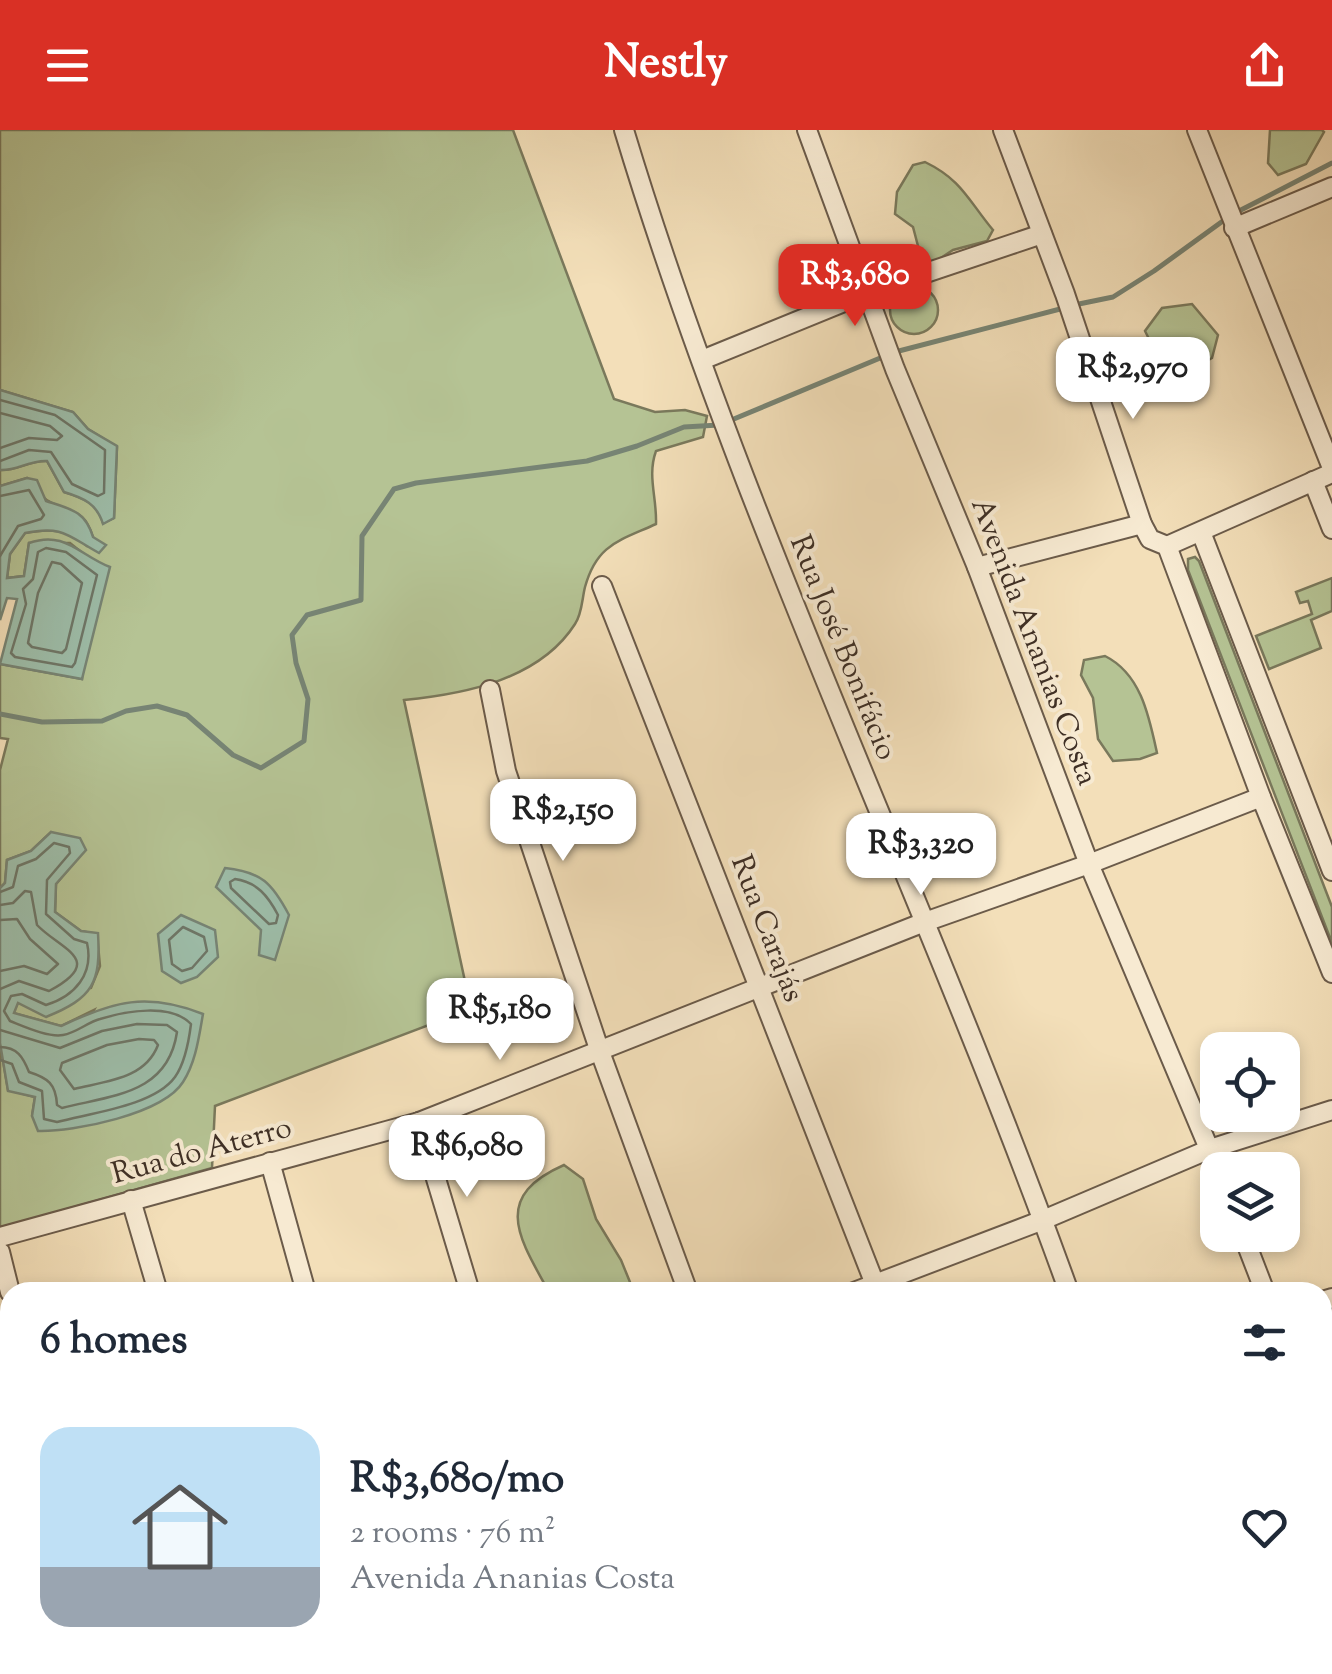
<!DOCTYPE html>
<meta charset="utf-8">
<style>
:root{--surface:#fff;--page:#f6f6f7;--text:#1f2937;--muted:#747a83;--accent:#d93025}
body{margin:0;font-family:"Sorts Mill Goudy",serif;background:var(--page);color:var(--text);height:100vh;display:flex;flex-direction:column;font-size:38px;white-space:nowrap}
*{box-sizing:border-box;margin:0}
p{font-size:32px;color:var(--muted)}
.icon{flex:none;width:55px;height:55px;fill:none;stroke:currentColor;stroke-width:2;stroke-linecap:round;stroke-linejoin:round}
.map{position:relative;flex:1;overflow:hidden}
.panel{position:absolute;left:0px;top:1152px;width:1332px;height:392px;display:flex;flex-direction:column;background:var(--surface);border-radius:30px 30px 0 0;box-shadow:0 5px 15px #0003}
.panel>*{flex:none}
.tools{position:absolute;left:1200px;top:902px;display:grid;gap:20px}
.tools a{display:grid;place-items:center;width:100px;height:100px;border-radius:20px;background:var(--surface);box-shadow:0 5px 15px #0003;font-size:50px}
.price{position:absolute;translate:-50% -85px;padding:0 22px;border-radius:20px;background:#fff;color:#222;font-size:32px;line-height:65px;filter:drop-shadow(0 2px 5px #0008)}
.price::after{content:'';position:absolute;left:50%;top:60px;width:30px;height:22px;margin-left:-15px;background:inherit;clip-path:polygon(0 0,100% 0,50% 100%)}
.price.active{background:var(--accent);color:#fff}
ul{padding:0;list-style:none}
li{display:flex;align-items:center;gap:30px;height:250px;padding:0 40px}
li span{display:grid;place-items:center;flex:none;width:280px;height:200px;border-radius:30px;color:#555}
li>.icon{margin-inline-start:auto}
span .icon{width:120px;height:120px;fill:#fffc;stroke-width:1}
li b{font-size:42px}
h2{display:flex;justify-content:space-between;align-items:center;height:120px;padding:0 40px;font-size:42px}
header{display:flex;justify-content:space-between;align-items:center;height:130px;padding:0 40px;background:var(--accent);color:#fff;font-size:45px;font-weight:700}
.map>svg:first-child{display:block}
.green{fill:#b5c394;stroke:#7a795c;stroke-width:2.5}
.water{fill:#9dbda9;stroke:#778474;stroke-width:2.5}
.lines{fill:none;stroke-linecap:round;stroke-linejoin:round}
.shore{stroke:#6e7667;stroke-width:2.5}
.stream{stroke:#778474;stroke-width:5}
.minor-casing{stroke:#6b5b4a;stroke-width:22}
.minor{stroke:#f7ead2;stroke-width:18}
.labels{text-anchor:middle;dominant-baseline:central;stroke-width:8;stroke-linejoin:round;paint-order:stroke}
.street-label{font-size:30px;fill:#3e2f25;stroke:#f7ead2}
</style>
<header><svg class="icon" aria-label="menu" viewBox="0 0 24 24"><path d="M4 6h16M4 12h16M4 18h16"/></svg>Nestly<svg class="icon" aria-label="share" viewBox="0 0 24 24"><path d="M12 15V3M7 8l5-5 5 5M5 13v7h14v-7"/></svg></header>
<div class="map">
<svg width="1332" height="1544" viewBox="0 0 1332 1544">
<rect width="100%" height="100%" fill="#f3dfb9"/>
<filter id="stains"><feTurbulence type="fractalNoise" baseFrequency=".002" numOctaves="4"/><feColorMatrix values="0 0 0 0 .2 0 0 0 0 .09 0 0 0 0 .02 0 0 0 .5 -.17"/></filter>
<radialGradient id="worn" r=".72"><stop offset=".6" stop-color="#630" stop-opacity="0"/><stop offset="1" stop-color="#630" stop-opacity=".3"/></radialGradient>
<!-- green -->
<g class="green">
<path d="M0 0H513L614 269 655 282 685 280 707 286 703 307 656 321C647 346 657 367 656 394 619 411 597 414 585 457 582 469 582 484 575 494 540 549 466 564 404 570L471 879 215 976 212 1038 0 1098V913L8 960 35 967 32 986 94 880 61 896 13 883 18 872 91 858 100 836 97 804 81 801 55 782 56 754 85 720 51 702 31 721 7 730 5 753 0 758V640L8 609 0 608V534L82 549 90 429 70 413H29L24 446 7 448 10 424 25 403C50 398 67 399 87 416L93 407C84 379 74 384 50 372 41 368 34 356 27 348L0 356V340C17 341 30 330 47 331L64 362C84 368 97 373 103 393L114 388 117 317 88 299 73 282 0 260Z"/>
<path d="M1270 0H1322L1324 2 1306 34 1278 45 1268 33Z"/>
<path d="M925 32C962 50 968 70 993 100L987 111 953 120 921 141 911 138 910 130 918 116 913 97 895 84 897 62 913 35Z"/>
<circle cx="914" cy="180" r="24"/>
<path d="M1192 174 1218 205 1212 228 1180 246 1160 231 1145 201 1162 178Z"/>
<path d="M1195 427 1199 431 1332 777V813L1188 440V429Z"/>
<path d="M1332 448V481L1311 490 1321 518 1269 539 1256 506 1312 484 1308 471 1300 473 1296 462Z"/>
<path d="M1105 526C1141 544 1149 586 1157 623L1140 629 1113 631 1098 609 1093 568 1081 545 1084 530Z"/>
<path d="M564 1035 583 1049 596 1089 621 1130 634 1162H616L613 1159 609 1162H549C519 1108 491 1067 564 1035Z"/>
<path d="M10 1227V1314L0 1316V1230Z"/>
<path d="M10 1456V1535H32L31 1544H0V1457Z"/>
</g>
<!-- water -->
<g class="water">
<path d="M0 260 73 282 88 299 117 316 114 388 103 394C97 374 84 368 64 362L47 331C29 330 17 341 0 340Z"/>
<path d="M27 348 37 350 46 371C71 379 85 381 93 407L106 415 99 423C68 406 63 395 25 403L10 424 7 448 24 446 29 413C65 400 79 425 110 437L82 549 0 534 17 469 7 468 0 490V356Z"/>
<path d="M51 702 80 708 86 720 56 754 55 782 81 801 98 803C101 853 93 868 46 887L18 873 14 883 61 896C114 871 147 862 203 884 199 906 196 932 183 952 163 984 74 1002 38 1001L32 986 35 967 8 961 0 913V758L5 753 7 730 31 721Z"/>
<path d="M225 738C262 742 272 753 289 785L275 830 259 825 261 800 216 757Z"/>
<path d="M181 785 215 800 218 827 197 847 181 853 162 841 158 804Z"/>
</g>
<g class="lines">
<!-- shore -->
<g class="shore">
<path d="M0 270 55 285 105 320 104 363 98 366 72 354 51 322 29 320 0 331"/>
<path d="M0 283 50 296 62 306 57 310 29 308 0 318"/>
<path d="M0 366 29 360 44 385 41 389 18 396 0 426"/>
<path d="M46 418 66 422 97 445 75 533 72 537 15 527 11 523 26 474 23 459 33 449 38 422Z"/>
<path d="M52 432 61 434 82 453 66 519 62 523 32 517 28 513 38 463Z"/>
<path d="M235 749C257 752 268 766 278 785L276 793 269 794 231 758 230 752Z"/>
<path d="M0 762 13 757 18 736 36 729 54 713 69 717 70 723 47 750 46 784 74 809 87 813C94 844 75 866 46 875L22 864 11 866 4 881 10 891C23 896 49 908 63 905 76 903 88 892 100 889 126 881 171 873 191 894 189 910 185 933 175 947 154 976 90 983 57 992L44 989 42 961 19 952 12 934 0 930"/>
<path d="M0 775 13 773 25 761 31 762 37 795C61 820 107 830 49 861L19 851 0 859"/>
<path d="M0 790 17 789 30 809 58 834 47 844 24 836 0 841"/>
<path d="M183 797 204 807 207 821 192 838 182 841 172 834 169 810Z"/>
<path d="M0 900 60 918 102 901 137 894 167 895 177 902C168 964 113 965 62 978L57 975C56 954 48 948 29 942 23 927 17 917 0 917"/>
<path d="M139 909 154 910 158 915C145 949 107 951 74 959L60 940 62 933 107 915Z"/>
</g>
<!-- stream -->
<g class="stream">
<path d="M1237 82 1332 33"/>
<path d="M1074 175 1113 167 1154 141 1227 88"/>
<path d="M895 222 1064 178"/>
<path d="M729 291 885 226"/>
<path d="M0 584 42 592 102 591 126 581 157 576 187 585 233 625 261 638 304 611 308 569 296 533 292 505 307 485 361 470 362 406 394 359 416 353 587 331 637 316 684 297 719 295"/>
<path d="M1322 1298 1332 1292"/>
<path d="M0 1498 10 1493"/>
</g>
<!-- minor casing -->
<g class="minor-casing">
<g id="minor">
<path d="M624 0C744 398 929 772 1069 1162"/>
<path d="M807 0 895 239 977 437 1089 734 1218 1040"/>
<path d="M1003 0 1065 164 1142 394 1150 409 1167 416 1261 667 1332 843"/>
<path d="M1197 0 1332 338"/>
<path d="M1234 98 1332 57"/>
<path d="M702 230 866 163 1042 104"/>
<path d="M1313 351 1332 399"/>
<path d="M1201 402 1332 741"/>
<path d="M1167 416 1332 343"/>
<path d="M977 437 1142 394"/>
<path d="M602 456 878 1162"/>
<path d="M490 560 506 641 599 919 688 1162"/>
<path d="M419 992 470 1162"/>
<path d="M270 1032 306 1162"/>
<path d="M131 1070 158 1162"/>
<path d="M1243 1105 1265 1162"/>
<path d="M0 1107 419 992 922 793 1089 734 1261 667"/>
<path d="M0 1122 10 1162"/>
<path d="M854 1162 1043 1090 1210 1019 1332 980"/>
<path d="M1322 1171 1332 1168"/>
<path d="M1322 1314 1332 1343"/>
<path d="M124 1535 127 1544"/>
<path d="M263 1535 266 1544"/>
<path d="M414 1535 417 1544"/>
<path d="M592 1535 594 1544"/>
<path d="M821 1535 825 1544"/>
<path d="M881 1535 882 1544"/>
<path d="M1197 1535 1199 1544"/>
</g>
</g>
<!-- minor -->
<use href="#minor" class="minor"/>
</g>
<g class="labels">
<!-- street labels -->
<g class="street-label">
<text transform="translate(1033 512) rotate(69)">Avenida Ananias Costa</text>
<text transform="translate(842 518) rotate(68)">Rua José Bonifácio</text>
<text transform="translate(766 799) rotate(69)">Rua Carajás</text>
<text transform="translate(202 1022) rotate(-15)">Rua do Aterro</text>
</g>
</g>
<rect width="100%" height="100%" filter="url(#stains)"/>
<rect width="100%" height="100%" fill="url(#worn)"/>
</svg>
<div class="tools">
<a><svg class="icon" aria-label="locate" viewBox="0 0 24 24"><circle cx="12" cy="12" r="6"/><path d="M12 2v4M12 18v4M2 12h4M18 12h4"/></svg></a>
<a><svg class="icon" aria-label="layers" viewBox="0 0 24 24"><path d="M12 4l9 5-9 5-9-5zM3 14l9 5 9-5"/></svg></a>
</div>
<b class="price active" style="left:855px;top:199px">R$3,680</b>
<b class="price" style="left:1133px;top:292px">R$2,970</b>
<b class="price" style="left:563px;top:734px">R$2,150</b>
<b class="price" style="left:921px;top:768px">R$3,320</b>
<b class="price" style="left:500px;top:933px">R$5,180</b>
<b class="price" style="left:467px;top:1070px">R$6,080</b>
<section class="panel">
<h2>6 homes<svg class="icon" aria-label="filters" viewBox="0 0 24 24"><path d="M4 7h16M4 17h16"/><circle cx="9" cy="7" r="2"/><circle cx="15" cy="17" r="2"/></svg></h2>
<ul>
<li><span style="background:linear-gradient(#bfe0f5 70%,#9aa5b1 0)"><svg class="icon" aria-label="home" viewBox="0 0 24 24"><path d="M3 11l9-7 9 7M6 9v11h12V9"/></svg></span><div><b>R$3,680/mo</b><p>2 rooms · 76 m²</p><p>Avenida Ananias Costa</p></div><svg class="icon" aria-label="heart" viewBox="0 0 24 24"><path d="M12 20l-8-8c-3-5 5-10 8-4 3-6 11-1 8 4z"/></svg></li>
</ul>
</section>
</div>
